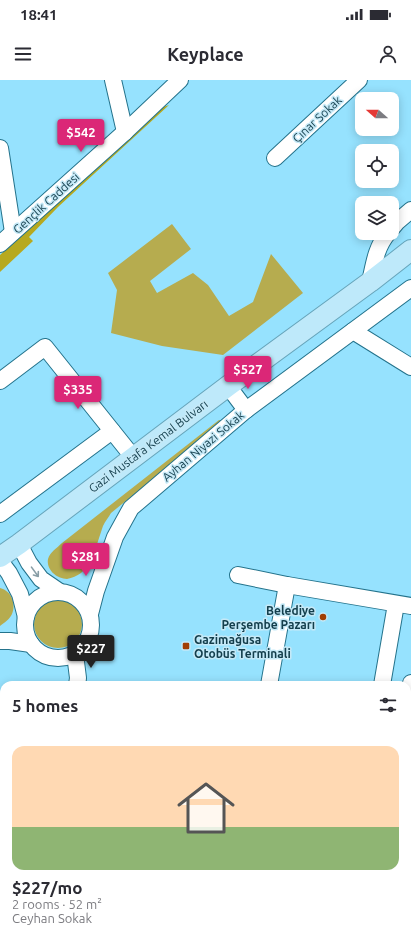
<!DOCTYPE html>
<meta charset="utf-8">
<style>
:root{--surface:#fff;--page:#f2f2f3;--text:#2b2b33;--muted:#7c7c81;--line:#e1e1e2;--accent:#db2777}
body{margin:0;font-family:Ubuntu,sans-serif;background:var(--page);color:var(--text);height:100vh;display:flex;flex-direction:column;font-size:15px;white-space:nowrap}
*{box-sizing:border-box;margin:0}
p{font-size:13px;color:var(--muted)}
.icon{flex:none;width:22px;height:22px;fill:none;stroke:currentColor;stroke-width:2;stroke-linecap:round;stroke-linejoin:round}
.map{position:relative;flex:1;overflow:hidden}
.panel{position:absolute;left:0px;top:601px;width:411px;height:268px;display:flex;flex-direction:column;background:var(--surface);border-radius:12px 12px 0 0;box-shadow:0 2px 10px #0003}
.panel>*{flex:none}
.needle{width:26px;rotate:291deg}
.fabs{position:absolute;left:355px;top:12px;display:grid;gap:8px}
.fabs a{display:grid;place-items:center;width:44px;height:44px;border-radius:8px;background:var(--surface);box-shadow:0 2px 10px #0003;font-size:20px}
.price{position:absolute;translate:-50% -34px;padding:0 9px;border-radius:4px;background:var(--accent);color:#fff;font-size:13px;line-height:26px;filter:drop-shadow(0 1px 2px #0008)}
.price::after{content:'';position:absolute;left:50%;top:24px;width:12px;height:9px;margin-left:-6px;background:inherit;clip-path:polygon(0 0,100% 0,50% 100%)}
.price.current{background:#222;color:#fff}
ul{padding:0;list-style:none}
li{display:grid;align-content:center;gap:8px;height:212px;padding:0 12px}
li+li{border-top:1px solid var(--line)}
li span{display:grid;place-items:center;height:124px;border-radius:12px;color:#555}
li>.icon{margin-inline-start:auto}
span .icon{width:72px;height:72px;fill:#fffc;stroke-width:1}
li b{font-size:17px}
h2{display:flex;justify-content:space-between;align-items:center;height:48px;padding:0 12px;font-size:17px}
.status{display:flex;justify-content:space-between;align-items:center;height:28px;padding:0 20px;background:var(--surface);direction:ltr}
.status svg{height:11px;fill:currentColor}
header{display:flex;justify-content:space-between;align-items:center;height:52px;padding:0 12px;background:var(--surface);font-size:18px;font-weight:700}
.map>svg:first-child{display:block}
.green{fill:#b6ac4f}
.forest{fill:#b7a91f}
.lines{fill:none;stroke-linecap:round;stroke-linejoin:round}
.minor-casing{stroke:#24738c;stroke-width:18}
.major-casing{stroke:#66a4ba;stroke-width:22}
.minor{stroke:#fff;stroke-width:16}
.major{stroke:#bee9fa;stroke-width:20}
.oneway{stroke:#899ea6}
.poi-dot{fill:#a13e03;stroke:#c5e9f7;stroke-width:1.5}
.labels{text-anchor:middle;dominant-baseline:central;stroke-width:3;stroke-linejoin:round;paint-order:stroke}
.street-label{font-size:12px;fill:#133e4c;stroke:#c5e9f7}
.poi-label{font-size:12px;font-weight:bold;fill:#133e4c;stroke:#c5e9f7;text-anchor:end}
</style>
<div class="status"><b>18:41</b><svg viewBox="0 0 49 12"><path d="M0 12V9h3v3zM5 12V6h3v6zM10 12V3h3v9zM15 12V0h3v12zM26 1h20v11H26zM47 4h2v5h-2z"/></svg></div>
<header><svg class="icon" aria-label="menu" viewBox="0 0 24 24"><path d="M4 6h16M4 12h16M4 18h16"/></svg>Keyplace<svg class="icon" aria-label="person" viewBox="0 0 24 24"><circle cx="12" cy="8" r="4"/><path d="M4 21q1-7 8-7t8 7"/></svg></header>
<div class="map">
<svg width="411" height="869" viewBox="0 0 411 869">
<rect width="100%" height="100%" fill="#96e2fe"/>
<!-- green -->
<g class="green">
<path d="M172 144 191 169 150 201 157 213 193 193 208 205 229 236 253 222 271 174 303 213 223 275 162 266 111 253 117 210 108 193Z"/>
<path d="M219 340 224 341 111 433C109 437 105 441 103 446 98 460 93 483 81 493 77 496 72 498 67 499 57 499 46 490 48 479 50 472 57 468 62 463Z"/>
<path d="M0 508C12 511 16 524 12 534 10 539 4 543 0 546Z"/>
<circle cx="58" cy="544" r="24"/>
<path d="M0 617 4 618V662L0 688Z"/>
<path d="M0 771H4V824L0 829Z"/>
</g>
<!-- forest -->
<path class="forest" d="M169 25 58 127 29 157 33 161 0 192V175L155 30Z"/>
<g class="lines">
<!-- minor casing -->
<g class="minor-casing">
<g id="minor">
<path d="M113 0 125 52"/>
<path d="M0 68 13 152"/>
<path d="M275 78 359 0"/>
<path d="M392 148 397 142 411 130"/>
<path d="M0 164 125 52 180 0"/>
<path d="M370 202C374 184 376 167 388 153"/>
<path d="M353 251 411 287"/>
<path d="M0 301 45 267 133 377"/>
<path d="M228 306 246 330"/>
<path d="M0 434 112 351"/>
<path d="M19 464 29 483 41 499 60 512"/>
<path d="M0 481 9 493 20 514 26 537"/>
<path d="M238 495 287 505 411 526"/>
<circle cx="58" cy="545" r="33"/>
<path d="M90 534 96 511 115 457 131 428 246 330 411 208"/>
<path d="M0 561H10L31 564"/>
<path d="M75 574 78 598 77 605"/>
<path d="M269 605 287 505"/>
<path d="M382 605 396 524"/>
<path d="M407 627 411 603"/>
<path d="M0 852 4 853"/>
<path d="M58 865 74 869"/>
<path d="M12 869V865"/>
<path d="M365 869 366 865"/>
</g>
</g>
<!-- major casing -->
<g class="major-casing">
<path id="major" d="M0 477 19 464 228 306 370 202 411 170"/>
</g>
<!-- minor -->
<use href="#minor" class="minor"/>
<!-- major -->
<use href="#major" class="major"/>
</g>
<!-- one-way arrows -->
<defs><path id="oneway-shaft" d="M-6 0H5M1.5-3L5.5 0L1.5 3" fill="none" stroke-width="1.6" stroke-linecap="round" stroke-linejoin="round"/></defs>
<use class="oneway" href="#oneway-shaft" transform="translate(35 492) rotate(54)"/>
<!-- markers -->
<g class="poi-dot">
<circle cx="323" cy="537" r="4"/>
<rect x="182" y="562" width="8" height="8" rx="2"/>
</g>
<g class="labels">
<!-- street labels -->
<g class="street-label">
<text transform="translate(317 39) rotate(-43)">Çınar Sokak</text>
<text transform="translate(46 123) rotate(-42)">Gençlik Caddesi</text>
<text transform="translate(148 366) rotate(-37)">Gazi Mustafa Kemal Bulvarı</text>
<text transform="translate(203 366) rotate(-40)">Ayhan Niyazi Sokak</text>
</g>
<!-- poi labels -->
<g class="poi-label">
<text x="315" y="530">Belediye<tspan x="315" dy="14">Perşembe Pazarı</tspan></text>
<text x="194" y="559" text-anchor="start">Gazimağusa<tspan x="194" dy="14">Otobüs Terminali</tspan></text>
</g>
</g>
</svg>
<div class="fabs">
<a><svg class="needle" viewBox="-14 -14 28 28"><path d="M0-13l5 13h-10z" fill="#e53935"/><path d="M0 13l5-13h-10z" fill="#7c7c81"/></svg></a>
<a><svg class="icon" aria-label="locate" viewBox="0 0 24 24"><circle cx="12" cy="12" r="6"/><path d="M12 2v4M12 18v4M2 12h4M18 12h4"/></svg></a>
<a><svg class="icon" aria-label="layers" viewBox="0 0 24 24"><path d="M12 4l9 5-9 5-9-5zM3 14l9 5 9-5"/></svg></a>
</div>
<b class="price" style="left:81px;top:73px">$542</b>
<b class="price" style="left:248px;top:310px">$527</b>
<b class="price" style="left:78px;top:330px">$335</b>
<b class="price" style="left:86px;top:497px">$281</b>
<b class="price current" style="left:91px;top:589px">$227</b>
<section class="panel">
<h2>5 homes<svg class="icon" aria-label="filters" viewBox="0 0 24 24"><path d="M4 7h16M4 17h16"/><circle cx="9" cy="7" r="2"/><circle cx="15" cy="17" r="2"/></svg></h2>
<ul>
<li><span style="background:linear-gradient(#ffd9b3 65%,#8fb573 0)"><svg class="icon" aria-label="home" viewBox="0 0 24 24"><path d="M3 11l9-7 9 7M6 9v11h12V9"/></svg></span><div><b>$227/mo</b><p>2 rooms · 52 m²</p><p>Ceyhan Sokak</p></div></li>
</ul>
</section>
</div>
